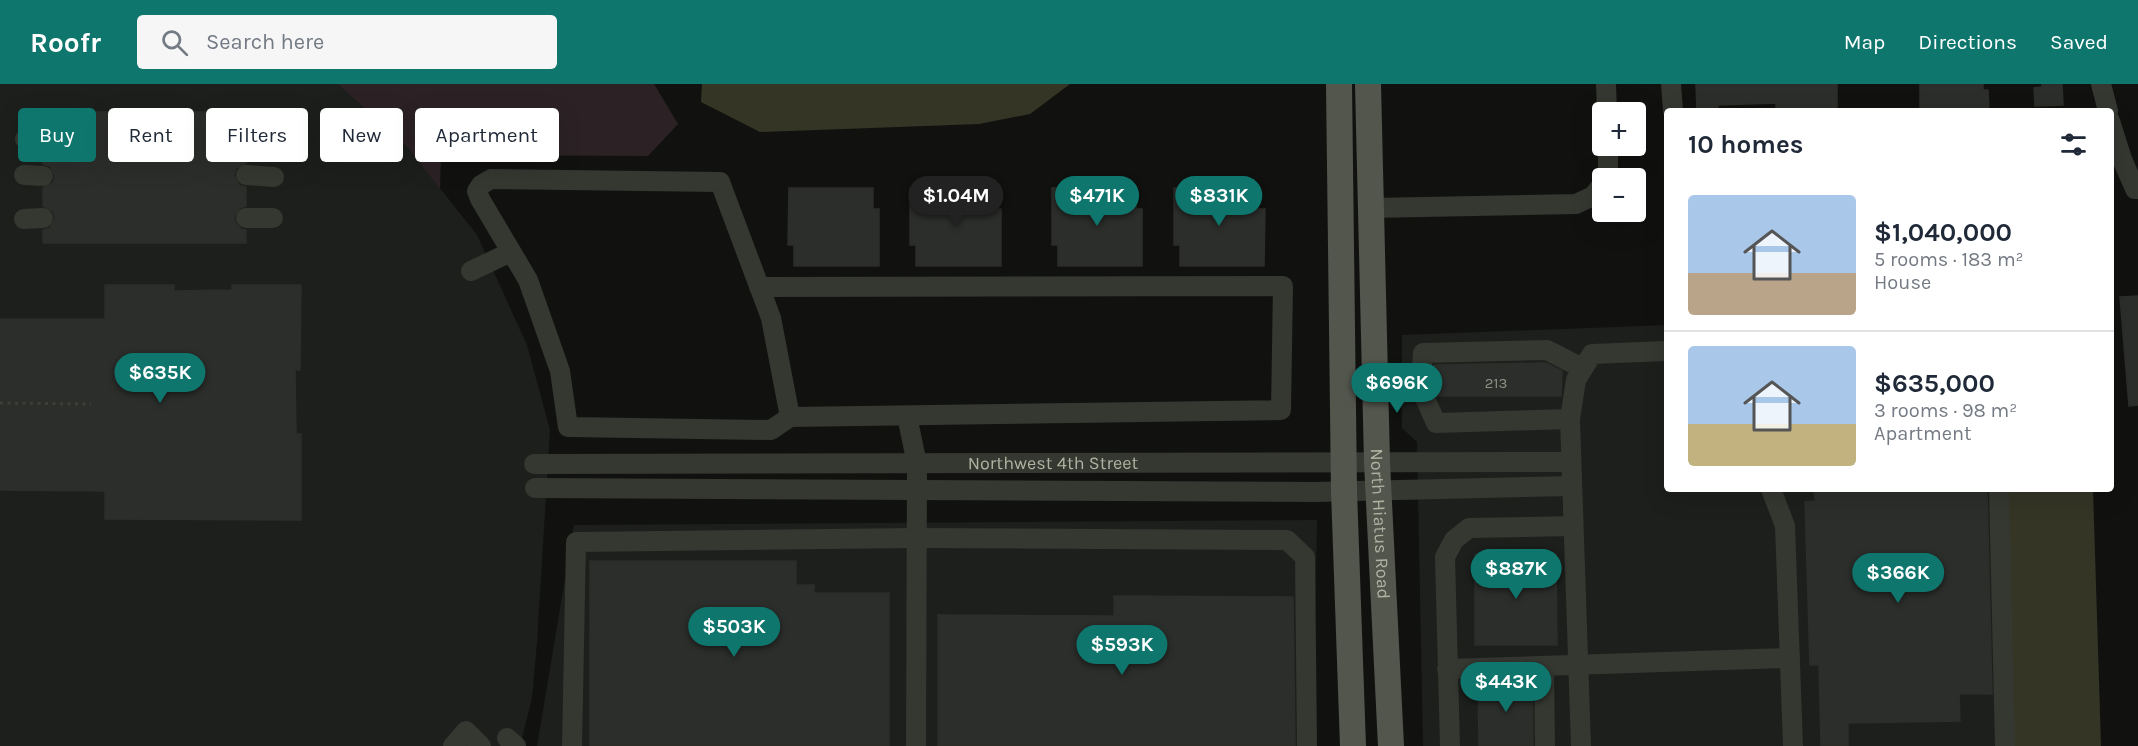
<!DOCTYPE html>
<meta charset="utf-8">
<style>
:root{--surface:#fff;--page:#f6f6f7;--text:#1f2937;--muted:#747a83;--line:#e0e1e3;--accent:#0f766e}
body{margin:0;font-family:Karla,sans-serif;background:var(--page);color:var(--text);height:100vh;display:flex;flex-direction:column;font-size:22px;white-space:nowrap}
*{box-sizing:border-box;margin:0}
p{font-size:20px;color:var(--muted)}
.icon{flex:none;width:33px;height:33px;fill:none;stroke:currentColor;stroke-width:2;stroke-linecap:round;stroke-linejoin:round}
.map{position:relative;flex:1;overflow:hidden}
.panel{position:absolute;left:1664px;top:24px;width:450px;height:384px;display:flex;flex-direction:column;background:var(--surface);border-radius:6px;box-shadow:0 6px 24px #0002}
.panel>*{flex:none}
.hud{position:absolute;left:18px;top:24px;width:570px;height:54px;display:flex;gap:12px}
.tools{position:absolute;left:1592px;top:18px;display:grid;gap:12px}
.tools a{display:grid;place-items:center;width:54px;height:54px;border-radius:6px;background:var(--surface);box-shadow:0 6px 24px #0002;font-size:30px}
.price{position:absolute;translate:-50% -51px;padding:0 14px;border-radius:21px;background:var(--accent);color:#fff;font-size:20px;line-height:39px;filter:drop-shadow(0 2px 3px #0008)}
.price::after{content:'';position:absolute;left:50%;top:36px;width:18px;height:14px;margin-left:-9px;background:inherit;clip-path:polygon(0 0,100% 0,50% 100%)}
.price.current{background:#222;color:#fff}
ul{padding:0;list-style:none}
li{display:flex;align-items:center;gap:18px;height:150px;padding:0 24px}
li+li{border-top:2px solid var(--line)}
li span{display:grid;place-items:center;flex:none;width:168px;height:120px;border-radius:6px;color:#555}
li>.icon{margin-inline-start:auto}
span .icon{width:72px;height:72px;fill:#fffc;stroke-width:1}
li b{font-size:26px}
h2{display:flex;justify-content:space-between;align-items:center;height:72px;padding:0 24px;font-size:26px}
.chip{padding:0 21px;border-radius:6px;background:var(--surface);box-shadow:0 6px 24px #0002;font-size:21px;line-height:54px}
.chip.current{background:var(--accent);color:#fff}
header{display:flex;align-items:center;gap:36px;box-sizing:border-box;height:84px;padding:0 30px;background:var(--accent);color:#fff}
header strong{font-size:28px}
nav{display:flex;gap:33px;margin-inline-start:auto;font-size:21px}
.search{width:420px;height:54px;background:var(--page);display:flex;align-items:center;gap:15px;box-sizing:border-box;padding:0 21px;border-radius:6px;color:var(--muted);font-size:22px}
.map>svg:first-child{display:block}
.built{fill:#1d1f1c}
.green{fill:#2c2225}
.water{fill:#353526}
.building{fill:#2c2e2b;stroke:#2c2e2a;stroke-width:1.5}
.lines{fill:none;stroke-linecap:round;stroke-linejoin:round}
.path{stroke:#3c3e37;stroke-width:3;stroke-dasharray:3 4.5;stroke-linecap:butt}
.minor{stroke:#353731;stroke-width:20}
.major{stroke:#53564d;stroke-width:26}
.labels{text-anchor:middle;dominant-baseline:central;stroke-width:5;stroke-linejoin:round;paint-order:stroke}
.number-label{font-size:15px;fill:#8e9284}
.street-label{font-size:18px;fill:#afb3a1;stroke:#0c0d0b}
</style>
<header>
<strong>Roofr</strong>
<div class="search"><svg class="icon" aria-label="search" viewBox="0 0 24 24"><circle cx="10" cy="10" r="6"/><path d="M15 15l6 6"/></svg>Search here</div>
<nav><a>Map</a><a>Directions</a><a>Saved</a></nav>
</header>
<div class="map">
<svg width="2138" height="662" viewBox="0 0 2138 662">
<rect width="100%" height="100%" fill="#111210"/>
<!-- built -->
<g class="built">
<path d="M0 0H338L409 65 477 151 527 261 550 346 537 558 532 614 520 662H0Z"/>
<path d="M1666 241V405H2011V662H1423L1417 358 1402 344V251Z"/>
<path d="M1317 436 1313 662H537L574 441Z"/>
</g>
<!-- green -->
<path class="green" d="M338 0H654L678 40 648 72 441 71 440 105 409 65Z"/>
<!-- water -->
<g class="water">
<path d="M702 0H1070L1030 30 979 40 760 48 701 18Z"/>
<path d="M2005 405H2093L2101 662H2011Z"/>
</g>
<!-- building -->
<g class="building">
<path d="M1696 0H1837V27H1776V19L1718 21V27H1697Z"/>
<path d="M1920 0H1983V6H1988L1989 27H1920Z"/>
<path d="M2042 0H2062L2063 21 2035 22 2034 4 2042 3Z"/>
<path d="M43 28H246V40L237 45 235 52 240 62 246 64V79L236 84 234 91 239 101 246 103V122L240 124 234 133 236 140 241 145 246 146V159H43V146L50 144 55 134 53 127 43 122V104L53 99 55 92 50 82 43 80V67L49 65 55 56 53 49 43 43Z"/>
<path d="M789 104H873V125H879V182H794V161H788Z"/>
<path d="M910 104H995V125H1001V182H916V161H910Z"/>
<path d="M1052 104H1136V125H1142V182H1058V161H1052Z"/>
<path d="M1174 104H1259L1258 125H1265L1264 182H1180V161H1174Z"/>
<path d="M105 201H174V207L232 206V201H301L300 286H295L296 350H301V436L105 435V407L0 406V235H105Z"/>
<path d="M2138 212V321L2129 322 2120 213Z"/>
<path d="M1546 279 1562 287 1561 312H1437L1432 301 1434 281Z"/>
<path d="M1814 405H1987L1992 610H1959L1960 637 1848 639V662H1821L1819 581H1810L1805 418 1815 417Z"/>
<path d="M1475 470H1556L1557 561H1475Z"/>
<path d="M590 477H796V501H814V509H889V662H590Z"/>
<path d="M1114 512 1293 513 1295 662H938V531L1114 532Z"/>
<path d="M1532 596 1533 662H1479L1478 597Z"/>
</g>
<g class="lines">
<!-- path -->
<path class="path" d="M0 319 91 320"/>
<!-- minor -->
<g class="minor">
<path d="M1606 0 1607 28"/>
<path d="M1671 0 1673 27"/>
<path d="M2101 0 2108 27"/>
<path d="M2110 37 2122 75 2135 105H2138"/>
<path d="M247 52 274 53"/>
<path d="M25 55H43"/>
<path d="M24 91 43 92"/>
<path d="M246 91 274 93"/>
<path d="M1605 94 1608 87V62"/>
<path d="M1371 124 1576 120 1593 112 1602 101"/>
<path d="M246 134H273"/>
<path d="M24 135 43 134"/>
<path d="M471 187 511 168"/>
<path d="M759 203 1283 202 1281 326 790 333 771 346 568 343 560 287 528 196 480 115 477 107 481 101 491 95 720 98 771 234 790 333"/>
<path d="M907 332 917 380 916 662"/>
<path d="M1570 335 1436 339 1420 303 1423 269 1547 266 1582 284"/>
<path id="s1" d="M534 380 1571 378"/>
<path d="M535 404 1315 408 1572 402"/>
<path d="M1771 405 1785 442 1793 662"/>
<path d="M1999 405 2005 662"/>
<path d="M1544 582 1545 662"/>
<path d="M1447 585 1790 574"/>
<path d="M507 654 516 662"/>
<path d="M453 662 466 647 481 662"/>
<path d="M572 662 576 458 916 454 1287 456 1305 473 1307 662"/>
<path d="M1450 662 1445 473 1454 456 1469 444 1573 442"/>
<path d="M1581 662 1570 335 1576 296 1592 270 1666 267"/>
</g>
<!-- major -->
<g class="major">
<path d="M1339 0 1344 407 1353 662"/>
<path id="s2" d="M1368 0 1377 378 1391 662"/>
</g>
</g>
<g class="labels">
<!-- number labels -->
<g class="number-label">
<text x="1496" y="299">213</text>
</g>
<!-- street labels -->
<g class="street-label">
<text stroke="none"><textPath href="#s1" startOffset="519">Northwest 4th Street</textPath></text>
<text stroke="none"><textPath href="#s2" startOffset="440">North Hiatus Road</textPath></text>
</g>
</g>
</svg>
<div class="tools">
<a>+</a>
<a>−</a>
</div>
<b class="price current" style="left:956px;top:143px">$1.04M</b>
<b class="price" style="left:1097px;top:143px">$471K</b>
<b class="price" style="left:1219px;top:143px">$831K</b>
<b class="price" style="left:160px;top:320px">$635K</b>
<b class="price" style="left:1397px;top:330px">$696K</b>
<b class="price" style="left:1516px;top:516px">$887K</b>
<b class="price" style="left:1898px;top:520px">$366K</b>
<b class="price" style="left:734px;top:574px">$503K</b>
<b class="price" style="left:1122px;top:592px">$593K</b>
<b class="price" style="left:1506px;top:629px">$443K</b>
<div class="hud">
<a class="chip current">Buy</a>
<a class="chip">Rent</a>
<a class="chip">Filters</a>
<a class="chip">New</a>
<a class="chip">Apartment</a>
</div>
<section class="panel">
<h2>10 homes<svg class="icon" aria-label="filters" viewBox="0 0 24 24"><path d="M4 7h16M4 17h16"/><circle cx="9" cy="7" r="2"/><circle cx="15" cy="17" r="2"/></svg></h2>
<ul>
<li><span style="background:linear-gradient(#a9c7e8 65%,#b9a48a 0)"><svg class="icon" aria-label="home" viewBox="0 0 24 24"><path d="M3 11l9-7 9 7M6 9v11h12V9"/></svg></span><div><b>$1,040,000</b><p>5 rooms · 183 m²</p><p>House</p></div></li>
<li><span style="background:linear-gradient(#a9c7e8 65%,#c2b280 0)"><svg class="icon" aria-label="home" viewBox="0 0 24 24"><path d="M3 11l9-7 9 7M6 9v11h12V9"/></svg></span><div><b>$635,000</b><p>3 rooms · 98 m²</p><p>Apartment</p></div></li>
</ul>
</section>
</div>
